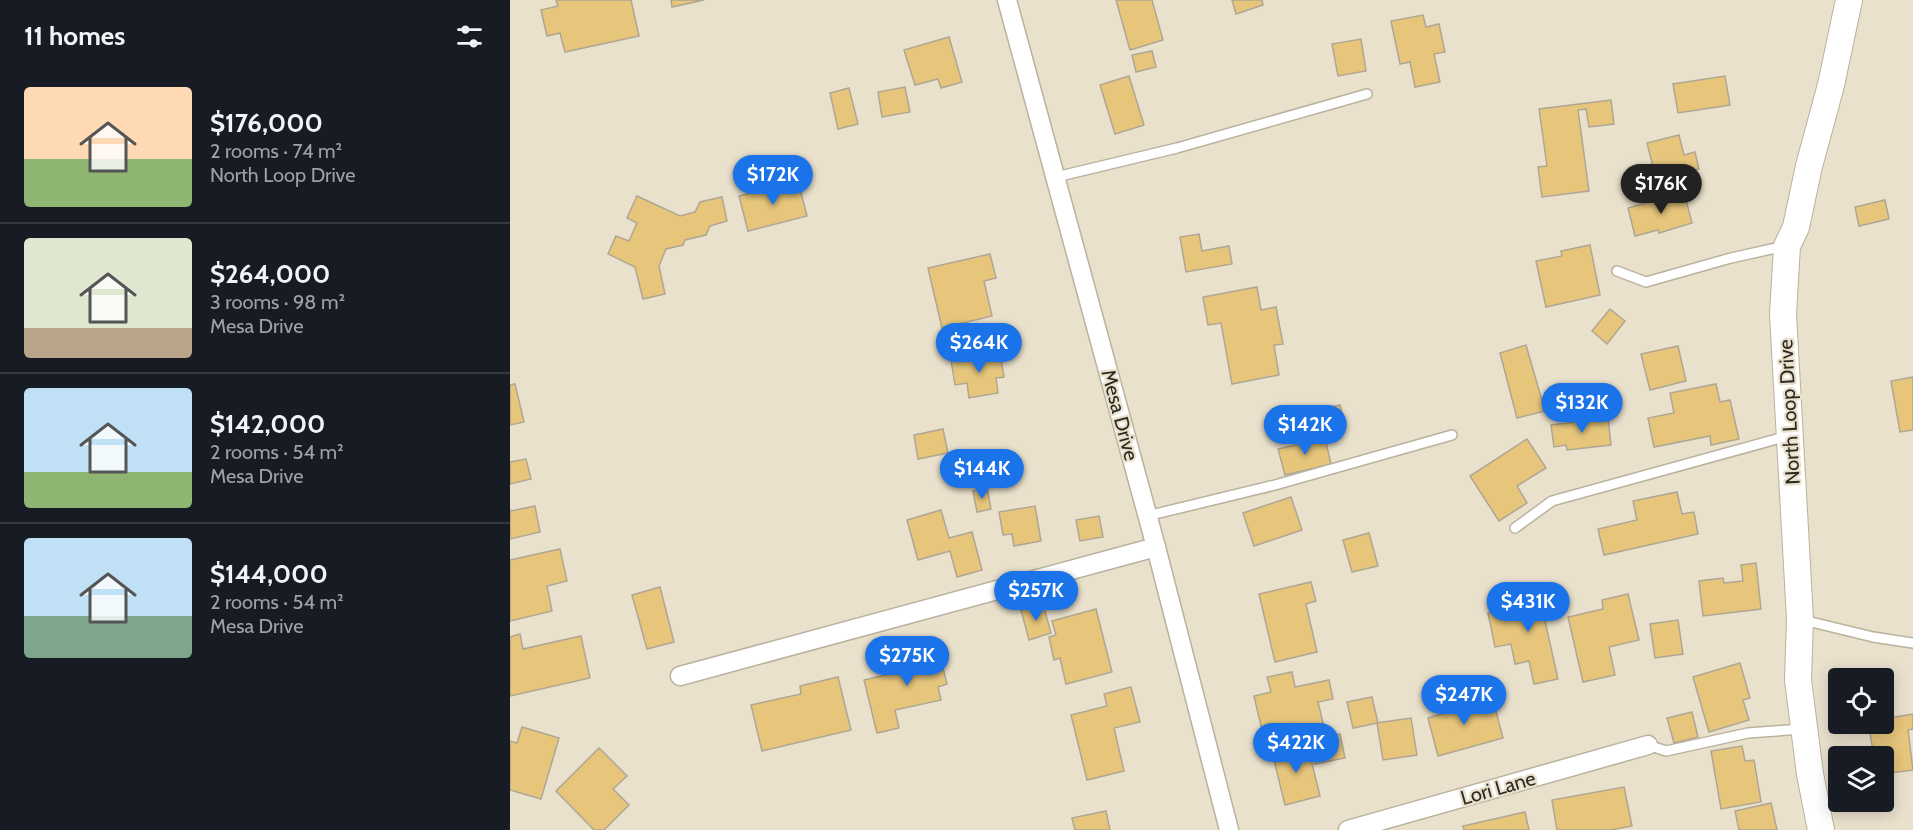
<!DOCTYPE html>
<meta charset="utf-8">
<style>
:root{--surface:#171b24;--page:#20242c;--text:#f1f3f6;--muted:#9ea1a6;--line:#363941;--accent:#1a73e8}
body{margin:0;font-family:Cabin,sans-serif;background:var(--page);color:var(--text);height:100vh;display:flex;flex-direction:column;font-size:22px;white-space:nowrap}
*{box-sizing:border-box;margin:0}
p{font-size:20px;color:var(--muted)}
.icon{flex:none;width:33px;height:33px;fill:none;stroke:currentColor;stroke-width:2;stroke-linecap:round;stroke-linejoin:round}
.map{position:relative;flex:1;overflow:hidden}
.side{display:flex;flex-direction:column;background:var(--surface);width:510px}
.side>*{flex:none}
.fabs{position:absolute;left:1318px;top:668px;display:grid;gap:12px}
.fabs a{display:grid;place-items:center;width:66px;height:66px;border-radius:6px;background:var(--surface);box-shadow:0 3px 15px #0003;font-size:30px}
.price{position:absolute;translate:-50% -51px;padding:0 14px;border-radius:21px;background:var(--accent);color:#fff;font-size:20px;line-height:39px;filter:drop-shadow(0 2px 3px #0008)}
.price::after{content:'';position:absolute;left:50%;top:36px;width:18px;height:14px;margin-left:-9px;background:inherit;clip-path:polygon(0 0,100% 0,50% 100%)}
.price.on{background:#222;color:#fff}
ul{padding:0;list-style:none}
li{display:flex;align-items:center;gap:18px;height:150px;padding:0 24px}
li+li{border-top:2px solid var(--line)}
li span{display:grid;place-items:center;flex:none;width:168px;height:120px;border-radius:6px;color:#555}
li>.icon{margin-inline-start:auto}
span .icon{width:72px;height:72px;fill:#fffc;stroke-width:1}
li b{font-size:26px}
h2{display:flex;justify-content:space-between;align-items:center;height:72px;padding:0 24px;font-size:26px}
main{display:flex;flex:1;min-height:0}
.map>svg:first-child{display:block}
.building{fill:#e7c67c;stroke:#afa693;stroke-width:1.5}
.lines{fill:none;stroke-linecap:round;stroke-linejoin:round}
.lane-casing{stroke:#bab19e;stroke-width:12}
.street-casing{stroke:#bab19e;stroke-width:21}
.secondary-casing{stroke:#bab19e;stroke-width:28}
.lane{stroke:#fff;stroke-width:9}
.street{stroke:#fff;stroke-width:18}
.secondary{stroke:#fff;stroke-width:26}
.labels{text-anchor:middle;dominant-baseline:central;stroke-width:4.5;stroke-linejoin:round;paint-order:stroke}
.street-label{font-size:20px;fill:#2d2a22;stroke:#eae1cd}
</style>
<main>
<section class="side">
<h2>11 homes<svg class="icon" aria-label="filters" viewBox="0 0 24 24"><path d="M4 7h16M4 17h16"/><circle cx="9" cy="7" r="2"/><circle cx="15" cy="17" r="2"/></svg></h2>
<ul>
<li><span style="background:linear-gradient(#ffd9b3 60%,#8fb573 0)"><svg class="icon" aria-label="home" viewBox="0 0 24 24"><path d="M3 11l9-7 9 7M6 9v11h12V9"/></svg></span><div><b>$176,000</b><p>2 rooms · 74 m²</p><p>North Loop Drive</p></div></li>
<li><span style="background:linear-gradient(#dfe7d0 75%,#b9a48a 0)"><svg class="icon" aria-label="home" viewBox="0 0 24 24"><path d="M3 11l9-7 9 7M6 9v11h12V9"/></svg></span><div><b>$264,000</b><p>3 rooms · 98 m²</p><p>Mesa Drive</p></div></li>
<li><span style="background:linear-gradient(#bfe0f5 70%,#8fb573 0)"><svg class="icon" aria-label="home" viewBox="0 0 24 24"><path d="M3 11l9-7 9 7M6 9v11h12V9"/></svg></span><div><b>$142,000</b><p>2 rooms · 54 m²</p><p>Mesa Drive</p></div></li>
<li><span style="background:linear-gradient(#bfe0f5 65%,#7fa58c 0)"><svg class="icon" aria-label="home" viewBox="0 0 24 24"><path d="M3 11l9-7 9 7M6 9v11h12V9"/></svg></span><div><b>$144,000</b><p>2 rooms · 54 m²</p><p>Mesa Drive</p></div></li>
</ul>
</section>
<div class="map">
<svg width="1403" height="830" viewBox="0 0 1403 830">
<rect width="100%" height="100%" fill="#eae1cd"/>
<!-- building -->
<g class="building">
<path d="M46 0H121L129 36 55 52 50 33 37 36 31 10 48 6Z"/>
<path d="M161 0H194L162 7Z"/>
<path d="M606 0H642L653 40 620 50Z"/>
<path d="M722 0H752L753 5 726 14Z"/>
<path d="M913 15 916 27 929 24 935 52 924 54 930 82 905 87 900 62 890 64 881 21Z"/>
<path d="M439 37 452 82 431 88 428 79 405 85 394 50Z"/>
<path d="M851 39 856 71 828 76 822 44Z"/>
<path d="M642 51 646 67 626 72 622 55Z"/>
<path d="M619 76 634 125 605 134 590 85Z"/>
<path d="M1215 76 1220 105 1168 113 1163 84Z"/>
<path d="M395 87 400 112 372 117 368 92Z"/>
<path d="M339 88 348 124 328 129 320 93Z"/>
<path d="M1101 100 1104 124 1079 127 1076 109 1068 110 1079 191 1032 197 1028 167 1037 166 1029 109Z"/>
<path d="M1169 135 1174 155 1185 152 1189 169 1146 179 1137 143Z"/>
<path d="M288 181 297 216 238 231 229 196Z"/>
<path d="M1174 192 1182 223 1149 233 1148 230 1125 236 1118 208Z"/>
<path d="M127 196 170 216 185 212 190 202 212 197 217 221 200 226 196 235 175 240 173 245 156 249 149 266 155 294 133 299 125 267 98 254 106 236 119 241 127 223 117 218Z"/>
<path d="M1375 200 1379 219 1349 226 1345 207Z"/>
<path d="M689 234 692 251 719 246 722 264 676 272 670 237Z"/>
<path d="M1080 245 1090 295 1036 307 1026 261 1052 256 1051 251Z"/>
<path d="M480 254 486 278 474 281 482 316 432 328 418 268Z"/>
<path d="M747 287 751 310 766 307 773 344 764 345 769 375 722 384 711 323 698 325 693 297Z"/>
<path d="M1100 309 1115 321 1097 344 1082 331Z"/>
<path d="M1016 345 1035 411 1007 418 990 353Z"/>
<path d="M1168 346 1176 381 1140 390 1131 354Z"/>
<path d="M490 353 494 377 486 378 488 393 459 398 457 383 445 385 441 360Z"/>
<path d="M1403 377V430L1390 432 1381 381Z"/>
<path d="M5 384 14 422 0 425V385Z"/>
<path d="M1206 384 1210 402 1220 400 1229 439 1201 445 1200 436 1144 447 1138 418 1164 413 1160 393Z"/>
<path d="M830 405 834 422 810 428 805 411Z"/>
<path d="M1098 418 1101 445 1057 450 1056 445 1044 447 1041 425Z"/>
<path d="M433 429 438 453 408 459 404 435Z"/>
<path d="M815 438 821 464 775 475 768 449Z"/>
<path d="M1017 439 1036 468 1007 486 1017 503 989 521 960 476Z"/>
<path d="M16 459 21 479 0 484V462Z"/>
<path d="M477 488 481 509 467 512 463 491Z"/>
<path d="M1167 492 1172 514 1184 512 1188 534 1094 555 1088 529 1127 520 1123 501Z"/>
<path d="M781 497 792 530 744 546 733 513Z"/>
<path d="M25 506 30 532 0 539V509L1 511Z"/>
<path d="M525 506 531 541 504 546 502 534 493 535 489 512Z"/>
<path d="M431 510 439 538 462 532 472 570 447 577 440 551 408 560 397 520Z"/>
<path d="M589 516 593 537 570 541 566 520Z"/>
<path d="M859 533 868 566 842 572 833 540Z"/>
<path d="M50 549 57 581 37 586 42 611 0 621V560Z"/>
<path d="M1246 563 1251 609 1193 616 1189 581 1213 578 1214 583 1233 581 1231 565Z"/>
<path d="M801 582 806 601 796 604 807 652 765 662 749 594Z"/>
<path d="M1040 586 1045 609 1033 612 1048 679 1024 684 1019 661 1005 664 1001 644 985 647 978 613 1018 603 1016 591Z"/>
<path d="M150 587 164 642 137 649 122 595Z"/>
<path d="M1118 594 1129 640 1099 647 1105 675 1073 682 1058 617 1093 609 1092 600Z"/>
<path d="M533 604 541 633 519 640 511 610Z"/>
<path d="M586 609 602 672 556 684 550 658 544 660 539 637 546 635 542 621Z"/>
<path d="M1168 620 1173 654 1145 658 1140 624Z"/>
<path d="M10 634 13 649 71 636 80 678 0 696V637Z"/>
<path d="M426 640 437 684 428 687 431 700 385 710 389 728 367 733 354 680 405 668 400 646Z"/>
<path d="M1230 663 1240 698 1233 700 1239 720 1199 732 1183 677Z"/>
<path d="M782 672 785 687 819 680 823 699 808 702 815 731 787 737 784 723 752 730 744 696 761 692 757 677Z"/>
<path d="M328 677 341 730 252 751 241 705 291 694 290 686Z"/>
<path d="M621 687 630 722 604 728 614 771 577 780 561 715 597 706 594 694Z"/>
<path d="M952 693 956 708 983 700 993 738 928 756 918 718 938 712 934 698Z"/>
<path d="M862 697 868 723 843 728 837 702Z"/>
<path d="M1182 712 1188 737 1164 743 1157 718Z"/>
<path d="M1403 714V729L1398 730 1403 770 1374 774V756H1364L1358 723H1374V719Z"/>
<path d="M901 718 907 755 873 760 867 723Z"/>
<path d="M12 727 49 738 31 799 0 790V741L7 743Z"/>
<path d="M830 734 835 758 805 764 800 740Z"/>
<path d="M797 743 810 796 775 805 762 752Z"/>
<path d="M1232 746 1235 761 1244 760 1251 802 1211 809 1201 751Z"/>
<path d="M89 748 117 776 103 789 119 805 94 830H84L46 791Z"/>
<path d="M1114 787 1122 826 1101 830H1047L1042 800Z"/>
<path d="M1261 803 1267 830H1229L1225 811Z"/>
<path d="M596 811 600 830H565L562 818Z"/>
<path d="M1015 812 1019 830H954L953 826Z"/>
</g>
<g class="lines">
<!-- lane casing -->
<g class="lane-casing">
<g id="lane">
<path d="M546 177 667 148 857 94"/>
<path d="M1107 271 1136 282 1221 258 1275 246"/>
<path d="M637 516 765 485 942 435"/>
<path d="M1005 528 1042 501 1278 436"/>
<path d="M1293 620 1363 637 1403 643"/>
<path d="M1138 745 1156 751 1238 733 1292 729"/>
</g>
</g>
<!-- street casing -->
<g class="street-casing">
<g id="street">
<path d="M497 0 646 547 719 830"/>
<path d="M170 676 646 547"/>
<path d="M838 830 1138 745"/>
</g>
</g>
<!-- secondary casing -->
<g class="secondary-casing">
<path id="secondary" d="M1311 830 1300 774 1288 680 1290 619 1273 314 1277 246 1286 227 1299 166 1321 85 1339 0"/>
</g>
<!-- lane -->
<use href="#lane" class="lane"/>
<!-- street -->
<use href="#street" class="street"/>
<!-- secondary -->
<use href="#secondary" class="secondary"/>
</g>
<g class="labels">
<!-- street labels -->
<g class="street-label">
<text transform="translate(1279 412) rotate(-93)">North Loop Drive</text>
<text transform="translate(610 415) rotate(75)">Mesa Drive</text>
<text transform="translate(988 788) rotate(-16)">Lori Lane</text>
</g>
</g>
</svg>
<div class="fabs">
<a><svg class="icon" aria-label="locate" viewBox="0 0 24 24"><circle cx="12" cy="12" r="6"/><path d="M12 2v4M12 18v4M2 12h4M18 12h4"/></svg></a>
<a><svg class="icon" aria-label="layers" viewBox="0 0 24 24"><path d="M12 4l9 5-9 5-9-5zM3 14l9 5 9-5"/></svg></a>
</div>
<b class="price" style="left:263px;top:206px">$172K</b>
<b class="price on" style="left:1151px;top:215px">$176K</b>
<b class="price" style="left:469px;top:374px">$264K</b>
<b class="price" style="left:1072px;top:434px">$132K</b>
<b class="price" style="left:795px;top:456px">$142K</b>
<b class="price" style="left:472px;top:500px">$144K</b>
<b class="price" style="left:526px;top:622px">$257K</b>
<b class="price" style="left:1018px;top:633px">$431K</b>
<b class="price" style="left:397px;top:687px">$275K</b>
<b class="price" style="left:954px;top:726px">$247K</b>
<b class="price" style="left:786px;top:774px">$422K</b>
</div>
</main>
